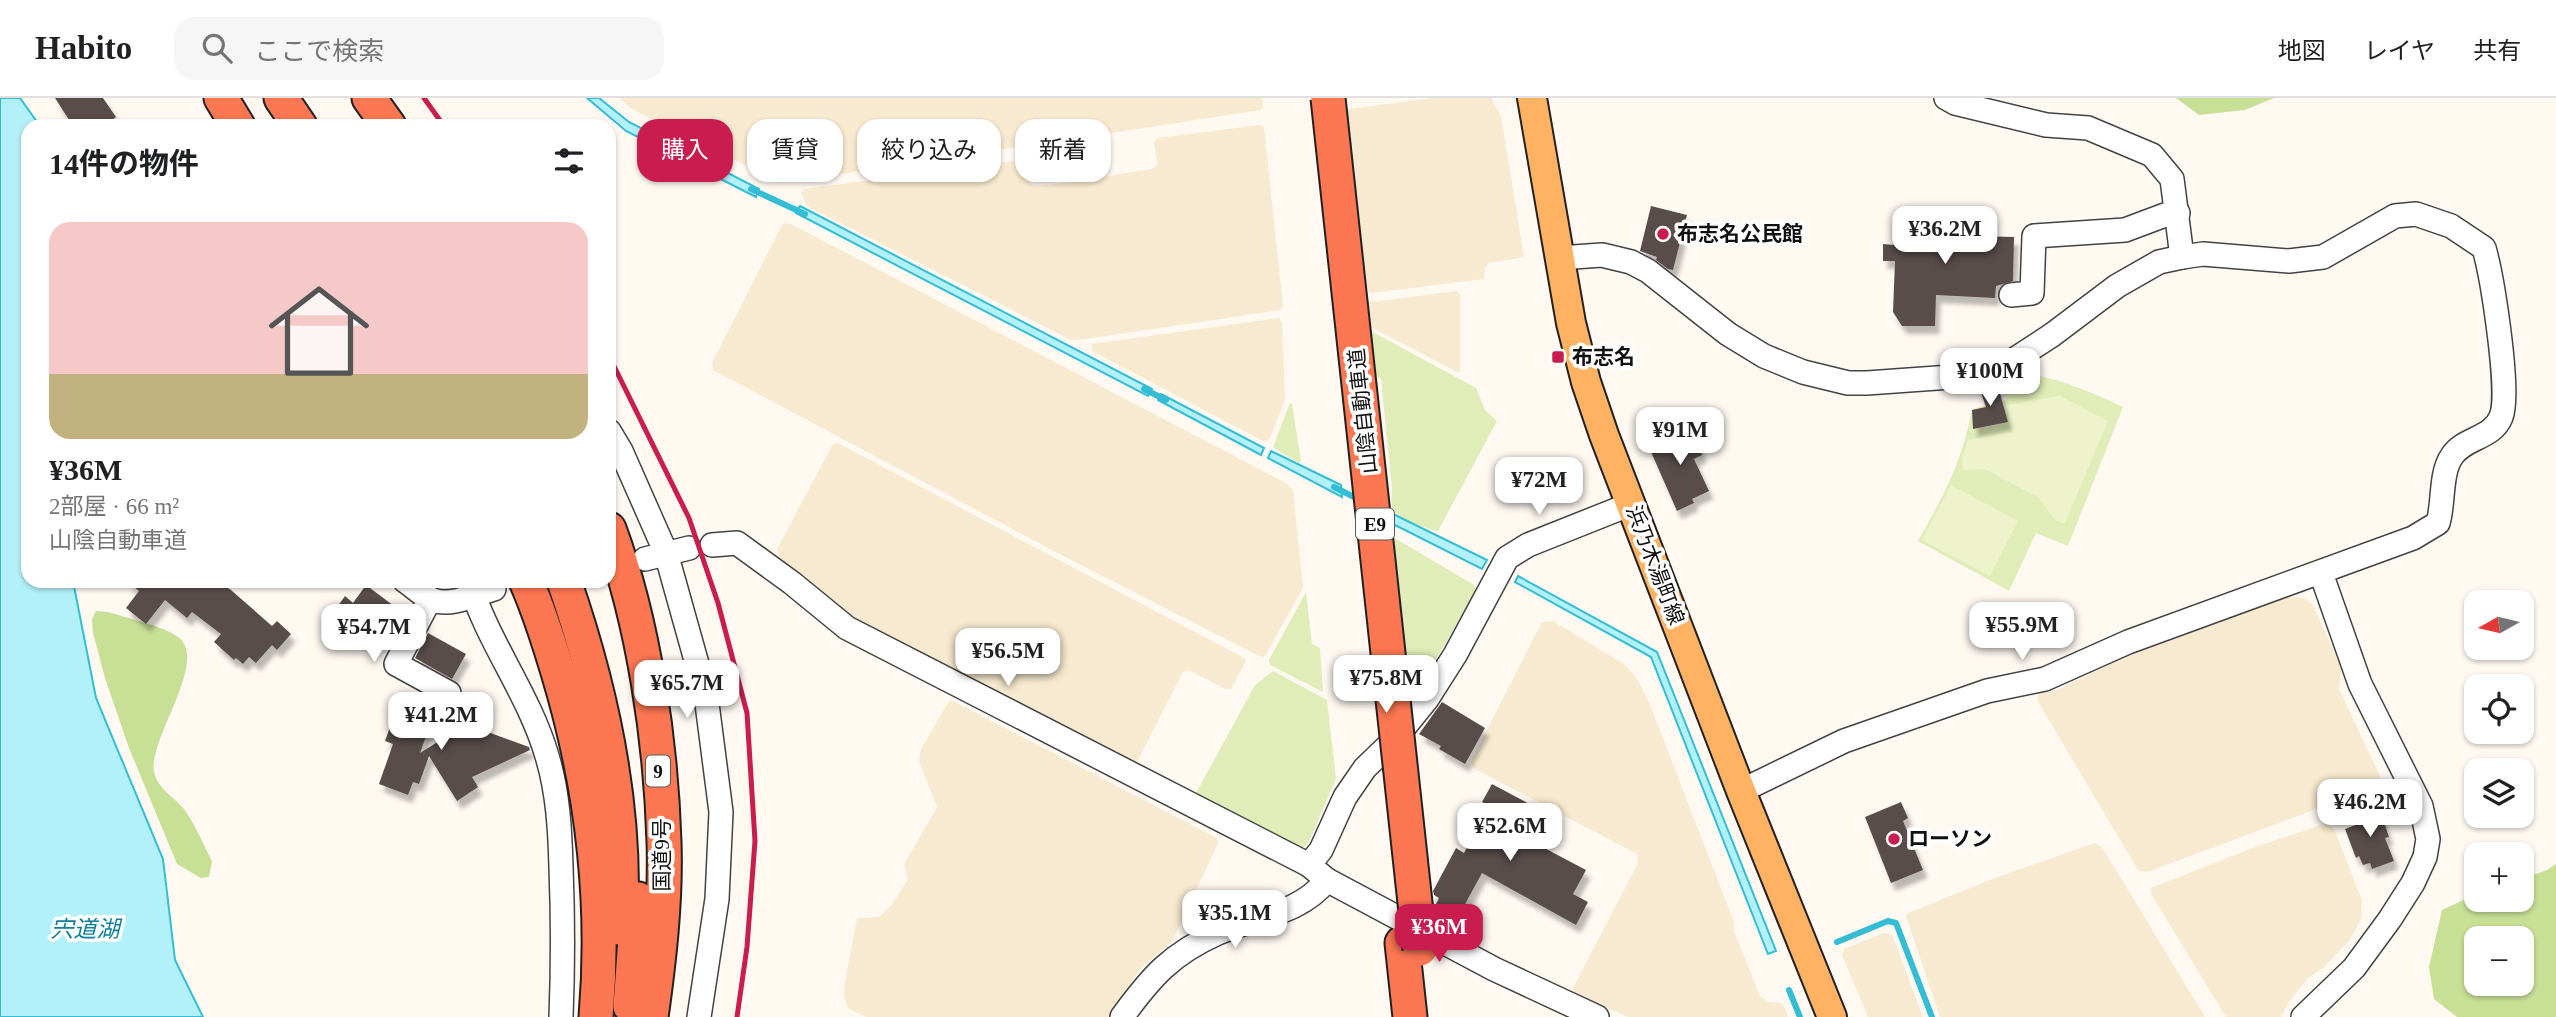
<!DOCTYPE html>
<html lang="ja">
<meta charset="utf-8">
<style>
:root{--surface:#fff;--page:#f6f6f6;--text:#202124;--muted:#757577;--line:#e0e0e0;--accent:#ca1d4f}
body{margin:0;font-family:"Times New Roman","Noto Sans JP",serif;background:var(--page);color:var(--text);height:100vh;display:flex;flex-direction:column;font-size:26px;white-space:nowrap}
*{box-sizing:border-box;margin:0}
p{font-size:23px;color:var(--muted)}
.icon{flex:none;width:38px;height:38px;fill:none;stroke:currentColor;stroke-width:2;stroke-linecap:round;stroke-linejoin:round}
.map{position:relative;flex:1;overflow:hidden}
.side{position:absolute;left:21px;top:21px;width:595px;height:469px;display:flex;flex-direction:column;background:var(--surface);border-radius:21px;box-shadow:0 2px 5px #0004}
.side>*{flex:none}
.hud{position:absolute;left:637px;top:21px;width:665px;height:63px;display:flex;gap:14px}
.needle{width:46px;rotate:262deg}
.buttons{position:absolute;left:2464px;top:492px;display:grid;gap:14px}
.buttons a{display:grid;place-items:center;width:70px;height:70px;border-radius:14px;background:var(--surface);box-shadow:0 2px 5px #0004;font-size:35px}
.price{position:absolute;translate:-50% -60px;padding:0 16px;border-radius:14px;background:#fff;color:#222;font-size:23px;line-height:46px;filter:drop-shadow(0 2px 4px #0008)}
.price::after{content:'';position:absolute;left:50%;top:42px;width:21px;height:16px;margin-left:-10px;background:inherit;clip-path:polygon(0 0,100% 0,50% 100%)}
.price.active{background:var(--accent);color:#fff}
ul{padding:0;list-style:none}
li{display:grid;align-content:center;gap:14px;height:371px;padding:0 28px}
li span{display:grid;place-items:center;height:217px;border-radius:21px;color:#555}
li>.icon{margin-inline-start:auto}
span .icon{width:126px;height:126px;fill:#fffc;stroke-width:1}
li b{font-size:30px}
h2{display:flex;justify-content:space-between;align-items:center;height:84px;padding:0 28px;font-size:30px}
.chip{padding:0 24px;border-radius:21px;background:var(--surface);box-shadow:0 2px 5px #0004;font-size:24px;line-height:63px}
.chip.active{background:var(--accent);color:#fff}
header{display:flex;align-items:center;gap:42px;box-sizing:border-box;height:98px;padding:0 35px;background:var(--surface);border-bottom:2px solid var(--line)}
header strong{font-size:33px}
nav{display:flex;gap:38px;margin-inline-start:auto;font-size:24px}
.search{width:490px;height:63px;background:var(--page);display:flex;align-items:center;gap:18px;box-sizing:border-box;padding:0 24px;border-radius:21px;color:var(--muted);font-size:26px}
.map>svg:first-child{display:block}
.farmland{fill:#f7ead0}
.green{fill:#e0edb8}
.forest{fill:#c8df96;fill-rule:evenodd}
.pitch{fill:#eff3cb}
.water{fill:#b3f1fa;stroke:#35bdd6;stroke-width:2}
.lines{fill:none;stroke-linecap:round;stroke-linejoin:round}
.stream{stroke:#35bdd6;stroke-width:6}
.building{fill:#594d4b;filter:url(#shadow)}
.minor-casing{stroke:#434343;stroke-width:26}
.major-casing{stroke:#212121;stroke-width:32}
.highway-casing{stroke:#212121;stroke-width:37}
.minor{stroke:#fff;stroke-width:23}
.major{stroke:#ffb362;stroke-width:28}
.highway{stroke:#fd7752;stroke-width:33}
.rail{stroke:#ca1d4f;stroke-width:5}
.highway-bridge-casing{stroke:#212121;stroke-width:37;stroke-linecap:butt}
.highway-bridge{stroke:#fd7752;stroke-width:33}
.poi-dot{fill:#ca1d4f;stroke:#fff;stroke-width:2.5}
.labels{text-anchor:middle;dominant-baseline:central;stroke-width:7;stroke-linejoin:round;paint-order:stroke}
.shield{fill:#fff;stroke:#585858;stroke-width:2}
.shield-label{font-size:19px;font-weight:bold;fill:#101010}
.poi-label{font-size:21px;font-weight:bold;fill:#101010;stroke:#fff;text-anchor:start}
.street-label{font-size:21px;fill:#101010;stroke:#fff}
.water-label{font-size:23px;font-style:italic;fill:#0f809c;stroke:#fff}
</style>
<header>
<strong>Habito</strong>
<div class="search"><svg class="icon" aria-label="search" viewBox="0 0 24 24"><circle cx="10" cy="10" r="6"/><path d="M15 15l6 6"/></svg>ここで検索</div>
<nav><a>地図</a><a>レイヤ</a><a>共有</a></nav>
</header>
<div class="map">
<svg width="2556" height="919" viewBox="0 0 2556 919">
<defs>
<filter id="shadow"><feDropShadow dx="4.5" dy="8" stdDeviation="2" flood-color="#0004"/></filter>
</defs>
<rect width="100%" height="100%" fill="#fff9f2"/>
<!-- farmland -->
<g class="farmland">
<path d="M619 0H1262L1263 9 1261 12 809 81 753 71 632 11Z"/>
<path d="M1433 0H1491L1501 18 1524 159 1489 165 1485 170 1484 181 1372 195 1368 193 1342 18 1349 11Z"/>
<path d="M1260 27 1264 29 1283 208 1280 212 1086 241 1071 242 807 108 801 95 804 91 1021 62 1024 64 1029 84 1034 88 1066 85 1152 71 1158 67 1154 45 1157 40Z"/>
<path d="M785 125 791 126 1286 385 1293 392 1303 490 1265 558 1261 559 1048 450 713 272 712 265 781 129Z"/>
<path d="M1457 193 1460 196V274H1457L1369 228 1364 205Z"/>
<path d="M1279 220 1282 224 1285 302 1269 342 1263 343 1092 253 1091 248 1092 246Z"/>
<path d="M838 345 1244 560 1246 563 1231 591H1225L1189 572 1183 574 1135 668 1070 635 987 588 883 540 850 520 780 460 777 451 833 346Z"/>
<path d="M2298 499 2305 501 2313 507 2341 569 2339 591 2380 678 2378 688 2147 774 2138 772 2037 602 2040 595 2055 593 2125 559 2284 500Z"/>
<path d="M1553 523 1624 566 1636 579 1649 604 1734 824V833L1760 898 1769 904 1782 905 1788 919H1628L1573 895V890L1638 765 1637 756 1473 670 1471 663 1542 524Z"/>
<path d="M949 603 955 604 1217 740 1218 745 1172 844 1140 871 1108 919H866L848 910 844 898 845 884 857 820 879 819 891 808 908 781 904 766 935 713 937 709 919 663 921 651Z"/>
<path d="M2327 725 2334 731 2362 802 2361 821 2349 843 2323 870 2307 881 2288 905 2281 919H2226L2151 796V790L2258 748Z"/>
<path d="M2095 745 2102 749 2205 919H1940L1906 818 1908 815 1995 780Z"/>
<path d="M1884 835 1892 837 1923 919H1868L1842 857 1844 851Z"/>
</g>
<!-- green -->
<g class="green">
<path d="M1371 233 1476 290 1485 312 1497 323 1438 433C1429 432 1401 421 1395 414 1390 408 1392 398 1392 391L1381 281 1372 275 1367 235Z"/>
<path d="M2010 274C2050 276 2087 292 2123 309L2068 448 2036 435 2009 493 1918 443C1944 397 1962 364 1972 311L2006 302 1998 277Z"/>
<path d="M1290 305 1292 306 1301 363 1299 365 1273 349Z"/>
<path d="M1388 436 1474 487 1476 492 1415 598 1405 600Z"/>
<path d="M1306 494 1312 546 1320 550 1323 594 1270 567 1269 562Z"/>
<path d="M1273 573 1327 602 1336 681 1311 739C1307 747 1304 750 1295 751L1195 697 1255 587Z"/>
</g>
<!-- forest -->
<g class="forest">
<path d="M2176 0H2274L2245 12 2199 17Z"/>
<path d="M96 513 108 514C127 520 163 528 178 539 210 562 148 641 154 674 158 691 174 699 184 711 195 726 203 746 212 763L209 779 201 780 177 766 129 650 105 580 93 535 92 521Z"/>
<path d="M2556 766V919H2457L2434 901 2429 869 2442 812 2476 796V802H2522V781L2547 772ZM2476 840H2522V886H2476Z"/>
</g>
<!-- pitch -->
<g class="pitch">
<path d="M2060 298 2108 323 2065 425 2056 423 2039 400 1985 371 1963 372 1962 362 1968 342 2012 334 2006 307Z"/>
<path d="M1951 387 2018 423 1990 478 1922 442Z"/>
</g>
<!-- water -->
<g class="water">
<path d="M0 0H20L40 28H28V483H73L96 600 163 761 175 862 203 919H0Z"/>
<path d="M587 0H599L629 24 759 91 756 99 626 33Z"/>
<path d="M800 108 1152 291 1148 298 796 115Z"/>
<path d="M1161 296 1264 350 1261 357 1158 302Z"/>
<path d="M1271 353 1341 387 1342 399 1268 360Z"/>
<path d="M1389 414 1487 462 1482 471 1385 422Z"/>
<path d="M1518 478 1657 554 1776 853 1768 856 1651 559 1515 484Z"/>
</g>
<g class="lines">
<!-- stream -->
<g class="stream">
<path d="M751 91 805 116"/>
<path d="M1144 291 1166 302"/>
<path d="M1334 389 1362 403"/>
<path d="M1837 844 1888 823 1896 825 1932 919"/>
<path d="M1789 892 1800 919"/>
</g>
</g>
<!-- building -->
<g class="building">
<path d="M55 0H103L116 19 103 28H73Z"/>
<path d="M1651 108 1687 117 1673 172 1668 171 1656 162 1657 159 1640 153Z"/>
<path d="M1955 111 1975 112 1974 138 2014 139 2013 183 1996 188 1995 200 1936 197 1935 228H1902L1893 214 1895 163H1883V146L1895 147 1896 129 1918 130 1919 126 1950 127V116H1955Z"/>
<path d="M1997 285 2008 324 1973 331 1972 312 1986 309 1979 289Z"/>
<path d="M1686 330 1689 334 1692 333 1700 349 1702 357 1694 361 1709 393 1692 401 1694 405 1677 413 1648 347Z"/>
<path d="M126 483H217L231 492 272 528 277 523 291 536 277 552 272 547 256 565 249 559 243 566 236 560 234 562 214 544 221 536 192 514 187 520 165 502 146 526 126 510 139 493Z"/>
<path d="M366 487 394 508 378 529 385 535 377 544 335 512 345 498 353 505Z"/>
<path d="M428 535 466 556 452 581 415 560Z"/>
<path d="M400 602 425 611 438 605 420 655 466 626 529 649 530 652 472 679 478 689 457 703 429 658 419 686 413 684 408 697 379 686 393 646 385 643Z"/>
<path d="M1442 604 1485 630 1465 666 1439 651 1441 648 1419 636Z"/>
<path d="M1492 686 1546 715 1531 743 1586 772 1573 796 1588 804 1576 827 1482 775 1451 832 1436 824 1435 808 1439 800 1434 797 1433 793 1456 750 1464 755 1490 708 1482 704Z"/>
<path d="M1901 704 1908 720 1903 723 1923 772 1891 785 1865 719Z"/>
<path d="M2379 710 2389 739 2385 740 2394 763 2372 771 2370 765 2363 767 2359 758 2356 760 2345 731 2358 726 2355 718Z"/>
</g>
<g class="lines">
<!-- minor casing -->
<g class="minor-casing">
<g id="minor">
<path d="M1946 0 1955 5 2046 27 2088 30 2152 57 2172 81 2182 159"/>
<path d="M1559 160 1602 157 1631 164 1648 173 1728 236 1764 258 1803 274 1848 285H1867L1965 278 2003 269 2052 237 2117 188 2159 164 2182 159 2203 156 2289 163 2323 159 2395 118 2416 116 2451 128 2484 150C2492 178 2511 295 2501 319 2492 341 2465 339 2452 358 2440 375 2444 405 2438 425L2413 440 2128 544 2045 581 1987 593 1844 643 1741 693"/>
<path d="M2011 197 2032 195 2034 138 2125 132 2165 117 2178 115"/>
<path d="M609 333 621 353 666 455 706 598 721 714 717 801 699 919"/>
<path d="M712 447 737 445 792 485 847 530 1309 767 1327 782 1494 871 1597 919"/>
<path d="M645 461 689 450"/>
<path d="M405 483C414 489 423 498 433 502 451 509 477 496 494 491"/>
<path d="M469 483C488 545 529 596 547 658 558 694 560 732 561 769 563 820 563 869 561 919"/>
<path d="M430 501 396 566 449 595"/>
<path d="M1309 767 1321 752 1345 699 1365 670 1393 643 1427 601 1455 557 1507 460 1528 447 1631 406"/>
<path d="M1122 919C1151 879 1171 856 1218 835 1256 818 1299 817 1327 782"/>
<path d="M2303 919 2354 870 2390 821 2413 785 2425 759 2428 741 2421 708 2360 586 2321 475"/>
</g>
</g>
<!-- major casing -->
<g class="major-casing">
<path id="major" d="M1532 0 1571 225 1586 284 1604 337 1741 693 1832 919"/>
</g>
<!-- highway casing -->
<g class="highway-casing">
<g id="highway">
<path d="M221 0 238 28"/>
<path d="M281 0 300 28"/>
<path d="M369 0 389 28"/>
<path d="M609 431C644 525 661 645 664 744 666 802 659 862 651 919"/>
<path d="M526 483C539 512 549 544 558 574 592 687 606 802 596 919"/>
<path d="M564 483C602 593 628 713 620 830"/>
<path d="M1402 845 1410 919"/>
<path d="M630 908 638 801"/>
</g>
</g>
<!-- minor -->
<use href="#minor" class="minor"/>
<!-- major -->
<use href="#major" class="major"/>
<!-- highway -->
<use href="#highway" class="highway"/>
<!-- rail -->
<g class="rail">
<path d="M424 0 444 28"/>
<path d="M609 258 689 420 718 505 747 615 755 743 747 849 737 919"/>
</g>
<!-- highway-bridge casing -->
<g class="highway-bridge-casing">
<path id="highway-bridge" d="M1328 0 1420 851"/>
</g>
<!-- highway-bridge -->
<use href="#highway-bridge" class="highway-bridge"/>
</g>
<!-- markers -->
<g class="poi-dot">
<circle cx="1663" cy="136" r="7"/>
<rect x="1551" y="252" width="14" height="14" rx="3.5"/>
<circle cx="1894" cy="741" r="7"/>
</g>
<g class="labels">
<!-- shield labels -->
<g class="shield">
<rect x="1356" y="410.5" width="38" height="31" rx="5"/>
<rect x="646" y="657.5" width="24" height="31" rx="5"/>
</g>
<g class="shield-label">
<text x="1375" y="426">E9</text>
<text x="658" y="673">9</text>
</g>
<!-- poi labels -->
<g class="poi-label">
<text x="1677" y="136">布志名公民館</text>
<text x="1572" y="259">布志名</text>
<text x="1908" y="741">ローソン</text>
</g>
<!-- street labels -->
<g class="street-label">
<text transform="translate(1363 313) rotate(-96)">山陰自動車道</text>
<text transform="translate(1655 467) rotate(69)">浜乃木湯町線</text>
<text transform="translate(662 757) rotate(-90)">国道9号</text>
</g>
<!-- water labels -->
<g class="water-label">
<text x="85" y="831">宍道湖</text>
</g>
</g>
</svg>
<div class="buttons">
<a><svg class="needle" viewBox="-14 -14 28 28"><path d="M0-13l5 13h-10z" fill="#e53935"/><path d="M0 13l5-13h-10z" fill="#757577"/></svg></a>
<a><svg class="icon" aria-label="locate" viewBox="0 0 24 24"><circle cx="12" cy="12" r="6"/><path d="M12 2v4M12 18v4M2 12h4M18 12h4"/></svg></a>
<a><svg class="icon" aria-label="layers" viewBox="0 0 24 24"><path d="M12 4l9 5-9 5-9-5zM3 14l9 5 9-5"/></svg></a>
<a>+</a>
<a>−</a>
</div>
<b class="price" style="left:1945px;top:168px">¥36.2M</b>
<b class="price" style="left:1990px;top:310px">¥100M</b>
<b class="price" style="left:1680px;top:369px">¥91M</b>
<b class="price" style="left:1539px;top:419px">¥72M</b>
<b class="price" style="left:2022px;top:564px">¥55.9M</b>
<b class="price" style="left:374px;top:566px">¥54.7M</b>
<b class="price" style="left:1008px;top:590px">¥56.5M</b>
<b class="price" style="left:1386px;top:617px">¥75.8M</b>
<b class="price" style="left:687px;top:622px">¥65.7M</b>
<b class="price" style="left:441px;top:654px">¥41.2M</b>
<b class="price" style="left:2370px;top:741px">¥46.2M</b>
<b class="price" style="left:1510px;top:765px">¥52.6M</b>
<b class="price" style="left:1235px;top:852px">¥35.1M</b>
<b class="price active" style="left:1439px;top:866px">¥36M</b>
<div class="hud">
<a class="chip active">購入</a>
<a class="chip">賃貸</a>
<a class="chip">絞り込み</a>
<a class="chip">新着</a>
</div>
<section class="side">
<h2>14件の物件<svg class="icon" aria-label="filters" viewBox="0 0 24 24"><path d="M4 7h16M4 17h16"/><circle cx="9" cy="7" r="2"/><circle cx="15" cy="17" r="2"/></svg></h2>
<ul>
<li><span style="background:linear-gradient(#f6c9c9 70%,#c2b280 0)"><svg class="icon" aria-label="home" viewBox="0 0 24 24"><path d="M3 11l9-7 9 7M6 9v11h12V9"/></svg></span><div><b>¥36M</b><p>2部屋 · 66 m²</p><p>山陰自動車道</p></div></li>
</ul>
</section>
</div>
